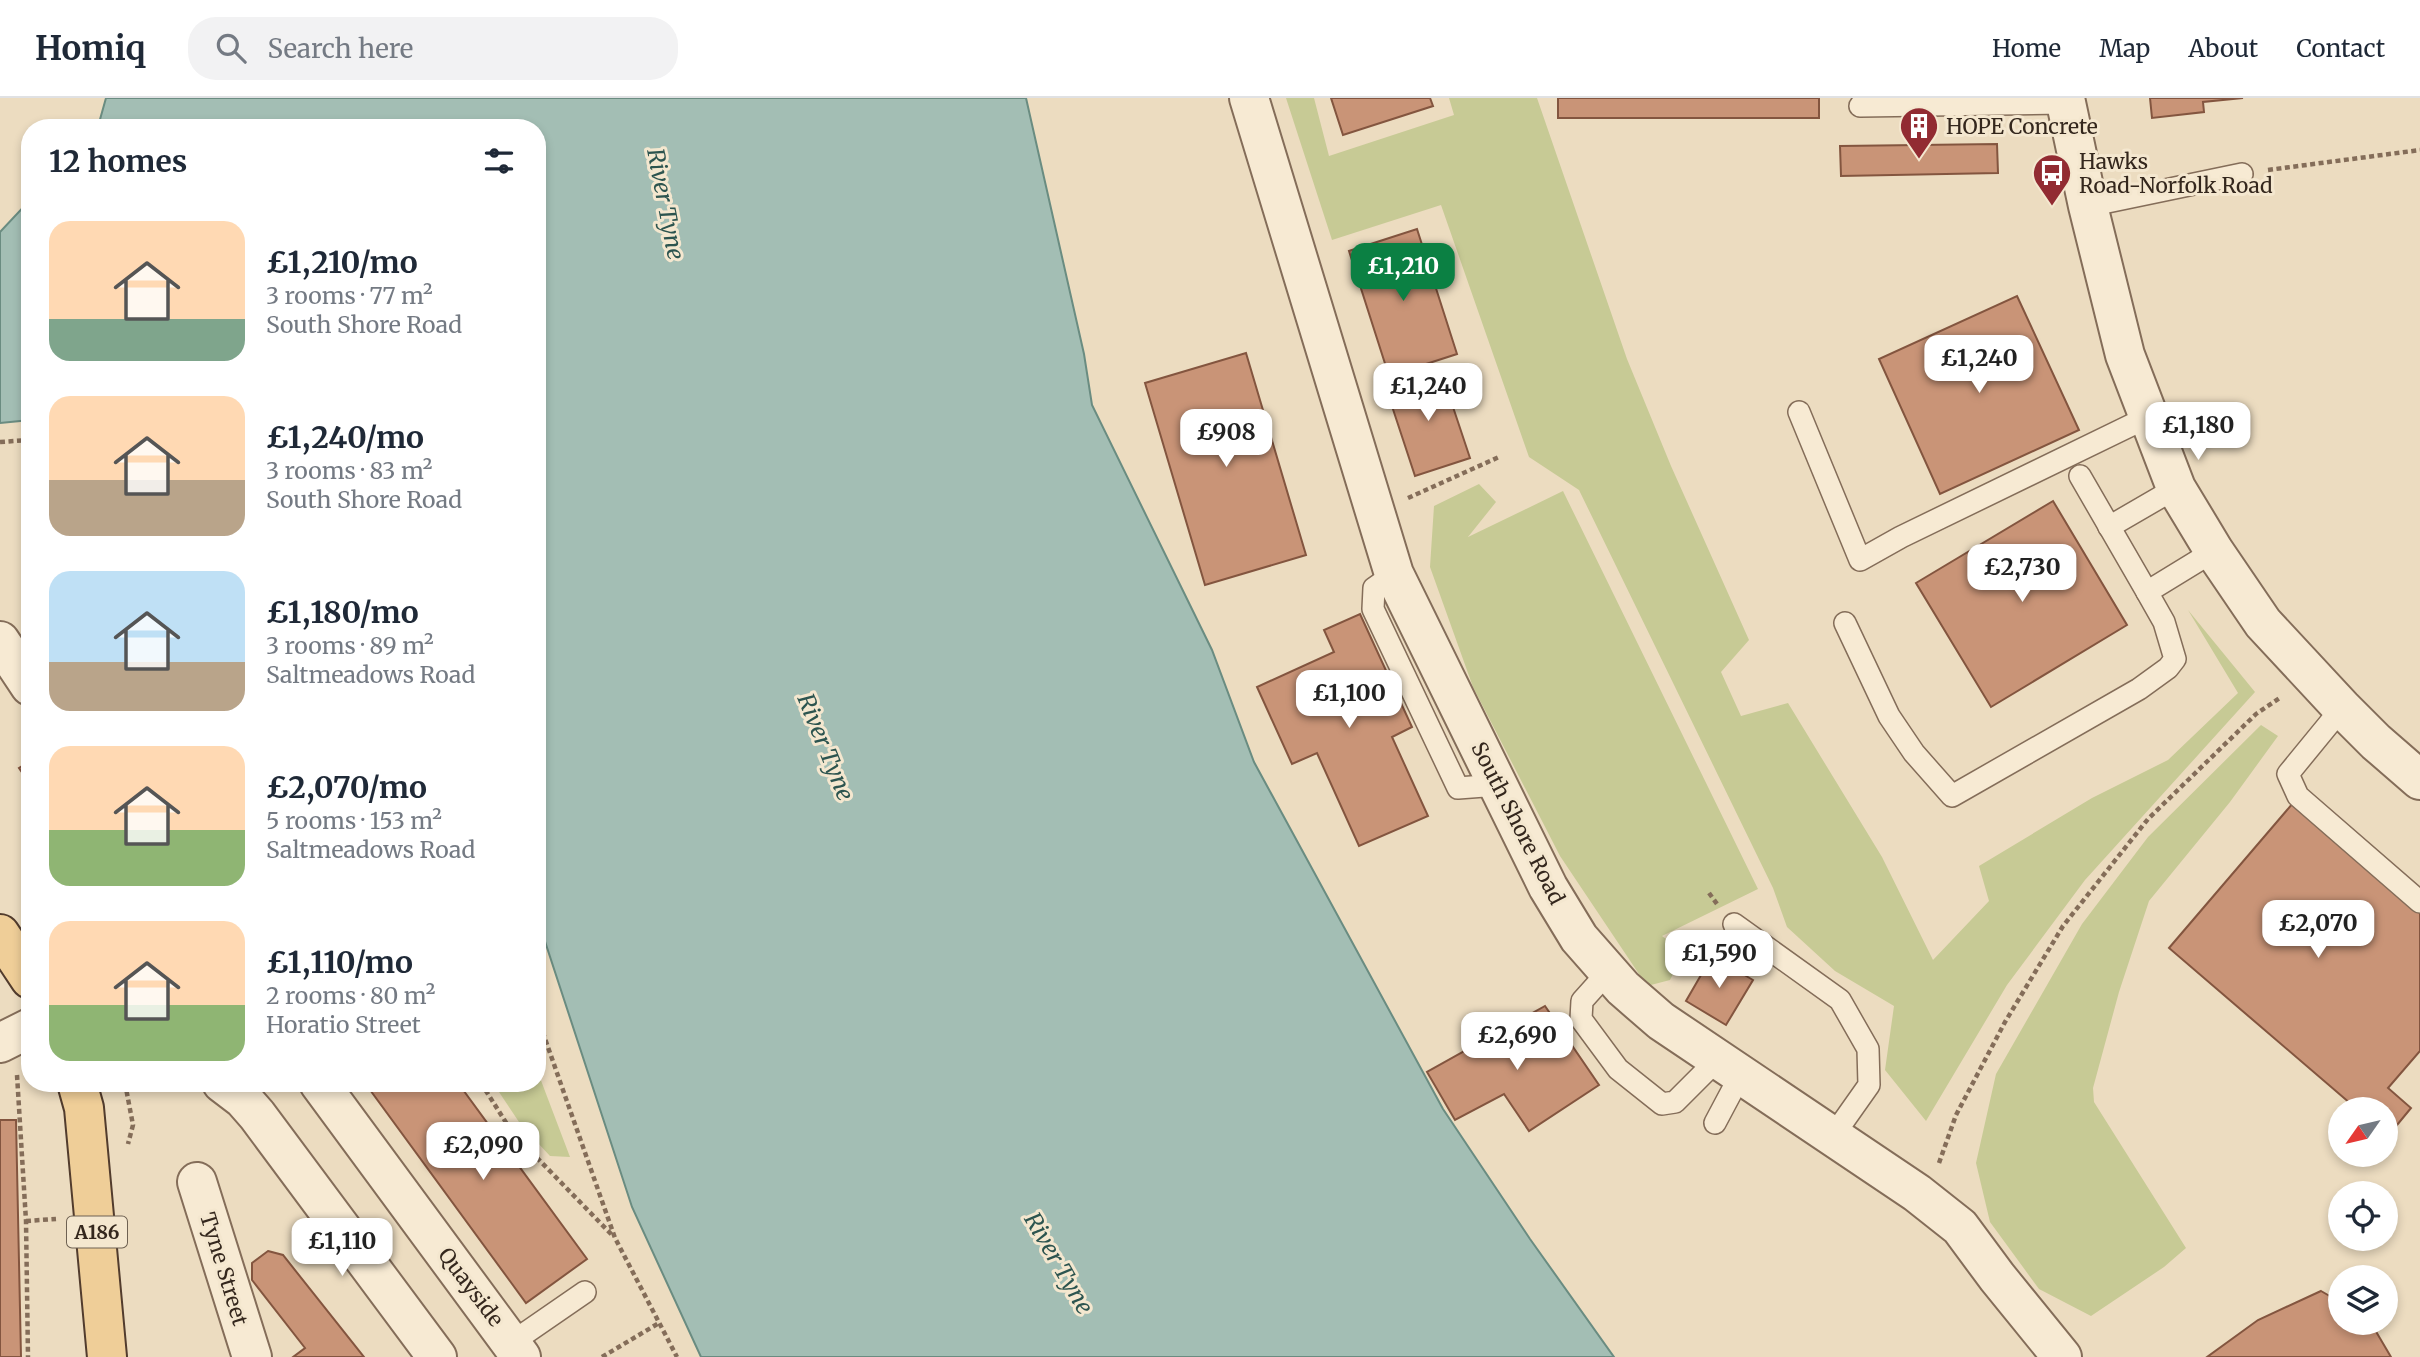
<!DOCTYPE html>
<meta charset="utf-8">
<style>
:root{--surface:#fff;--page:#f2f2f3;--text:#1f2937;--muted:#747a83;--line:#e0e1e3;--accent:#0b8043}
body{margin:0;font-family:Merriweather,serif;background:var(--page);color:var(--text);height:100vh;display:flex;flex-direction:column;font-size:26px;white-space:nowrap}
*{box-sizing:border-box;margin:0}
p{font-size:23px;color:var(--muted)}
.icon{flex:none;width:38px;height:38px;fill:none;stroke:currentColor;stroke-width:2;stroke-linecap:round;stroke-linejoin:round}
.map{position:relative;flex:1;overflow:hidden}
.side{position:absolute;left:21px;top:21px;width:525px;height:973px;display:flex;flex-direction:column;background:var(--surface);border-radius:28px;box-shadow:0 4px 10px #0003}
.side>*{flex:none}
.needle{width:46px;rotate:236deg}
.tools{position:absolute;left:2328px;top:999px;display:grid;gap:14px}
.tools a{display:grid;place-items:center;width:70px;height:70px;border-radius:50%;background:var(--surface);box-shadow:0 4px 10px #0003;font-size:35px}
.price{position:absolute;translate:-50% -60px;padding:0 16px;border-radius:14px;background:#fff;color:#222;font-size:23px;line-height:46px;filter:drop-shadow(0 2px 4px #0008)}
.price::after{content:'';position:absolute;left:50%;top:42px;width:21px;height:16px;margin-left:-10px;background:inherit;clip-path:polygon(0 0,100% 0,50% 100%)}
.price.selected{background:var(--accent);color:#fff}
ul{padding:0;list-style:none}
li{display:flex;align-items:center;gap:21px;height:175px;padding:0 28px}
li span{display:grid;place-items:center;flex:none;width:196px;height:140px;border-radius:21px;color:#555}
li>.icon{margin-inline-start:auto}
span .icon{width:84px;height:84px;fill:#fffc;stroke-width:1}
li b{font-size:30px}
h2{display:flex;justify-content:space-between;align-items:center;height:84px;padding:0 28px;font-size:30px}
header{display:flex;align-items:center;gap:42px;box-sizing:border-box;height:98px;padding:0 35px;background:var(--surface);border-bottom:2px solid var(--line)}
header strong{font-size:33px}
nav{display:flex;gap:38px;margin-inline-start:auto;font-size:24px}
.search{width:490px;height:63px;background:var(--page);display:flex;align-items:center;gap:18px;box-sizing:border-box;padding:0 24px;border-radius:28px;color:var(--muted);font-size:26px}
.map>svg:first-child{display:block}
.green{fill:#c7ca95}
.water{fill:#a3beb4;stroke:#6a8c81;stroke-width:2}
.building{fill:#c99477;stroke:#83553f;stroke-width:2}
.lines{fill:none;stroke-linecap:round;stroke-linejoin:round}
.service-casing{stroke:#846d59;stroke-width:24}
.minor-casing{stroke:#846d59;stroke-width:42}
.tertiary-casing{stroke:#846d59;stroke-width:42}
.primary-casing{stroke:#523c2d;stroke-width:42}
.path{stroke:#846d59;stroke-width:4.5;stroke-dasharray:5 3.5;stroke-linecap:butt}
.service{stroke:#f7ead3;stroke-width:21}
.minor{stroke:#f7ead3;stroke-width:38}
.tertiary{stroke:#f7ead3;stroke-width:38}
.primary{stroke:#efce98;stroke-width:38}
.labels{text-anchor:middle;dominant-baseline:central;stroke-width:6;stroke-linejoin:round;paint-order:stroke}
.shield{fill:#f4e7cf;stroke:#6e6152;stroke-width:2}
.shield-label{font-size:19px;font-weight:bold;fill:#34271d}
.poi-label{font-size:21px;fill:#34271d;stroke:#f4e7cf;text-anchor:start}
.street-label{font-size:21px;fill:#34271d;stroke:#f4e7cf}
.water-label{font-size:23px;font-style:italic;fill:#2c544f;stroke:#f4e7cf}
</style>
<header>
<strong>Homiq</strong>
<div class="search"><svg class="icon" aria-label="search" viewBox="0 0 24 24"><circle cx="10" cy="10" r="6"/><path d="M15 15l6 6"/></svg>Search here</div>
<nav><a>Home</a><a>Map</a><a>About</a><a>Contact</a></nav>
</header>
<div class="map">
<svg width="2420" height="1259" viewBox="0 0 2420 1259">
<rect width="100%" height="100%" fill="#ecdcc0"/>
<!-- green -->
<g class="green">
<path d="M1286 0H1314L1329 58 1454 17 1449 0H1537L1627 261 1671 368 1749 542 1721 574 1741 618 1788 605 1882 759 1933 862 1989 803 1979 768 2092 700 2168 662 2238 595 2188 512 2255 594 2085 782 2007 887 1926 1023 1885 972 1894 908 1835 873 1787 829 1773 790 1579 392 1529 359 1441 107 1332 142Z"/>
<path d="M1479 386 1496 404 1468 439 1563 393 1758 791 1662 838 1684 854 1670 882 1647 888 1560 758 1473 589 1430 469 1434 408Z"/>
<path d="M2261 627 2278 638 2230 704 2149 803 2119 894 2093 990 2094 1004 2186 1150 2164 1169 2091 1218 2039 1191 1990 1124 1976 1065 1996 976 2082 826 2148 739Z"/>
<path d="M537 972 570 1059 550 1058 521 1027 493 985H537Z"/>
</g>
<!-- water -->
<g class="water">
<path d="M106 0H1026L1084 256 1092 307 1212 552 1254 664 1443 1011 1530 1141 1614 1259H701L632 1109 537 819V30H95L99 25Z"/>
<path d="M30 102V322L0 325V134Z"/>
</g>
<!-- building -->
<g class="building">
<path d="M1331 0H1430L1433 8 1343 37Z"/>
<rect x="1558" y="0" width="261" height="20"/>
<path d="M2150 0H2243L2203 4 2204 14 2152 20Z"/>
<path d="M1997 46 1998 75 1841 78 1840 48Z"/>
<path d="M1417 131 1457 256 1389 278 1349 153Z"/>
<path d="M2017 198 2079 332 1940 396 1879 261Z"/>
<path d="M1246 255 1306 457 1205 487 1145 285Z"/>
<path d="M1441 273 1470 360 1415 378 1386 290Z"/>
<path d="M2053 403 2127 527 1991 609 1916 485Z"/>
<path d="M1360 516 1412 629 1392 639 1428 718 1359 748 1317 655 1292 666 1257 589 1334 554 1324 532Z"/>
<path d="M30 663V686L19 670Z"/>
<path d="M2293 705 2420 815V953L2388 990 2411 1010 2388 1038 2385 1035V1012H2358L2169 850Z"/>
<path d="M1712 858 1753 882 1726 927 1686 903Z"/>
<path d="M1545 908 1599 987 1529 1033 1504 996 1455 1022 1427 974Z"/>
<path d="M365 985H458L587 1161 526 1205Z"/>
<path d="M0 1022H16L21 1259H0Z"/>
<path d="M268 1153 283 1157 364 1259H293L305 1250 252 1182V1165Z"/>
<path d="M2321 1193 2340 1204V1225H2371L2391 1259H2207L2258 1222Z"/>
</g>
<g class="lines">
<!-- service casing -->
<g class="service-casing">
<g id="service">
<path d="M1860 8 2066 5"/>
<path d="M2088 108 2242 76"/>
<path d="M1799 314 1860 462 1901 439 2148 319"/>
<path d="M2080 378 2147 494"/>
<path d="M2109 429 2176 390"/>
<path d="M1394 476 1374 490 1373 511 1458 690 1498 687"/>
<path d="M1845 525 1889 618 1914 655 1952 698 2139 591 2168 570 2175 561 2164 524 2147 494 2214 453"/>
<path d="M2342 610 2288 676 2298 698 2420 804"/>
<path d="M1734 826 1840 902 1868 951 1869 987 1833 1038"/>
<path d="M1608 874 1582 903 1581 921 1618 971 1662 1006 1675 1004 1718 961"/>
<path d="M1715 1025 1741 976"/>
<path d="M511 1245 585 1194"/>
</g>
</g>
<!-- minor casing -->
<g class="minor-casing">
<g id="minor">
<path d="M1249 0 1394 476 1548 789 1579 840 1623 890 1661 923 1917 1095 1960 1129 1997 1179 2062 1259"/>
<path d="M0 543 30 588"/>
<path d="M0 945 30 930"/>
<path d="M222 985 243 1001 257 1017 437 1259"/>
<path d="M319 985 521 1259"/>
<path d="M197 1084 252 1259"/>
</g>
</g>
<!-- tertiary casing -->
<g class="tertiary-casing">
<path id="tertiary" d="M2065 0 2088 108 2125 257 2176 390 2214 453 2263 525 2342 610 2376 644 2420 682"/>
</g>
<!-- primary casing -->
<g class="primary-casing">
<g id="primary">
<path d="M0 836 30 881"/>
<path d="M77 985 84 1010 107 1259"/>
</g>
</g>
<!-- path -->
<g class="path">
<path d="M2268 72 2420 52"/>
<path d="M0 344 30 342"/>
<path d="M1408 400 1499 359"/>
<path d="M1709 795 1717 806"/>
<path d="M537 918 615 1140 677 1259"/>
<path d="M17 977 26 1123 28 1259"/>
<path d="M125 985 133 1027 128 1046"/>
<path d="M481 985 512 1034 612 1137"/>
<path d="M1939 1065 1956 1017 2005 924 2063 828 2148 721 2256 616 2281 599"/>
<path d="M26 1123 56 1121"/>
<path d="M602 1259 659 1225"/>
</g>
<!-- service -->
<use href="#service" class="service"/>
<!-- minor -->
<use href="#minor" class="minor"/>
<!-- tertiary -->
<use href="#tertiary" class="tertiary"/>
<!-- primary -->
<use href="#primary" class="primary"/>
</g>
<!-- icons -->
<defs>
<g id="building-pin" transform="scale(2.0125)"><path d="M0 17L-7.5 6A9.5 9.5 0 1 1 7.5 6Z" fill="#922b32" stroke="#f4e7cf"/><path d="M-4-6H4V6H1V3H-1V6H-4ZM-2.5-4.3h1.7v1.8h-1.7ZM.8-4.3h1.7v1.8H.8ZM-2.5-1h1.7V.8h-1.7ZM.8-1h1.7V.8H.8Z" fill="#fff"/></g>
<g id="bus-pin" transform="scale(2.0125)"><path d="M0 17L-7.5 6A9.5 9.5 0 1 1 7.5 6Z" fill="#922b32" stroke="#f4e7cf"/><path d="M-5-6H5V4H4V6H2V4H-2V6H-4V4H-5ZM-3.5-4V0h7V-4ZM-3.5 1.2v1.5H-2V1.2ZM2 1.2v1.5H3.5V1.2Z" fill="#fff"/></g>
</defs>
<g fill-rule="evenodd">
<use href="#building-pin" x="1919" y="28"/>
<use href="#bus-pin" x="2052" y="75"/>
</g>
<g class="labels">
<!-- shield labels -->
<rect class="shield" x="67" y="1118.5" width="60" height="31" rx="5"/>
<g class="shield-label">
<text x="97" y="1134">A186</text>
</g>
<!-- poi labels -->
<g class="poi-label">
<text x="1946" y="28">HOPE Concrete</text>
<text x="2079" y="63">Hawks<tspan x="2079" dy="24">Road-Norfolk Road</tspan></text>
</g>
<!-- street labels -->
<g class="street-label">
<text transform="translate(1518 725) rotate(63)">South Shore Road</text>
<text transform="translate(224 1171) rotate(73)">Tyne Street</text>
<text transform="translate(471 1189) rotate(53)">Quayside</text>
</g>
<!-- water labels -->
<g class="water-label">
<text transform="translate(666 106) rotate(79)">River Tyne</text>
<text transform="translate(826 649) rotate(68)">River Tyne</text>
<text transform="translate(1059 1165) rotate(60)">River Tyne</text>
</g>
</g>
</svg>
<div class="tools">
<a><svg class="needle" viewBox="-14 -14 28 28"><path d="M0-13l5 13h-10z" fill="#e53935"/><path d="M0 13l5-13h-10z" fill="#747a83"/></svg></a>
<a><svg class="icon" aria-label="locate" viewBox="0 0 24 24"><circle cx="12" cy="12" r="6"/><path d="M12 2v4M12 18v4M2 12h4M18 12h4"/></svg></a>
<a><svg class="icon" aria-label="layers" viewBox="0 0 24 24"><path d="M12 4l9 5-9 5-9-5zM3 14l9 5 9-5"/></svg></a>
</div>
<b class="price selected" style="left:1403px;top:205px">£1,210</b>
<b class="price" style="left:1979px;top:297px">£1,240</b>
<b class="price" style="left:1428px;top:325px">£1,240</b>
<b class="price" style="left:2198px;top:364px">£1,180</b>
<b class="price" style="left:1226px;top:371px">£908</b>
<b class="price" style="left:2022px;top:506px">£2,730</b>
<b class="price" style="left:1349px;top:632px">£1,100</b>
<b class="price" style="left:2318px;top:862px">£2,070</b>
<b class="price" style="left:1719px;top:892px">£1,590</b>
<b class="price" style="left:1517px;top:974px">£2,690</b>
<b class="price" style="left:483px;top:1084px">£2,090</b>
<b class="price" style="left:342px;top:1180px">£1,110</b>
<section class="side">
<h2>12 homes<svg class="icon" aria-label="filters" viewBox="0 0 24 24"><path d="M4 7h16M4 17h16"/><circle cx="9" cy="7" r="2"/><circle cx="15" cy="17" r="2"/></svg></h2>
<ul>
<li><span style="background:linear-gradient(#ffd9b3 70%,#7fa58c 0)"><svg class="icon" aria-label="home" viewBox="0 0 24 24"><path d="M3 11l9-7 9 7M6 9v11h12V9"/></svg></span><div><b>£1,210/mo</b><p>3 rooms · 77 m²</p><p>South Shore Road</p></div></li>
<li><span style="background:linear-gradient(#ffd9b3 60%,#b9a48a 0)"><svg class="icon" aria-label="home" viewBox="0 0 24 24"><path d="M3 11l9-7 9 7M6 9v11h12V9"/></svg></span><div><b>£1,240/mo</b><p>3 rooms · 83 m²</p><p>South Shore Road</p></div></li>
<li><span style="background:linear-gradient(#bfe0f5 65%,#b9a48a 0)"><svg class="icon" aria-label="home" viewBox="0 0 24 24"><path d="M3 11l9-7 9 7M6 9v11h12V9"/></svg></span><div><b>£1,180/mo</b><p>3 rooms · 89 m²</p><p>Saltmeadows Road</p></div></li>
<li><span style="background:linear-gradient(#ffd9b3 60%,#8fb573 0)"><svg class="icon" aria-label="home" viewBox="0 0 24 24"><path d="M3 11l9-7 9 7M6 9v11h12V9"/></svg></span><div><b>£2,070/mo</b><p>5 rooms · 153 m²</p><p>Saltmeadows Road</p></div></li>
<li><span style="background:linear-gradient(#ffd9b3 60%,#8fb573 0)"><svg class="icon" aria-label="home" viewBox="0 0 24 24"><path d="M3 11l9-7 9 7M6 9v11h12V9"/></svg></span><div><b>£1,110/mo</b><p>2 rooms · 80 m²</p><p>Horatio Street</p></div></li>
</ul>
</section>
</div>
